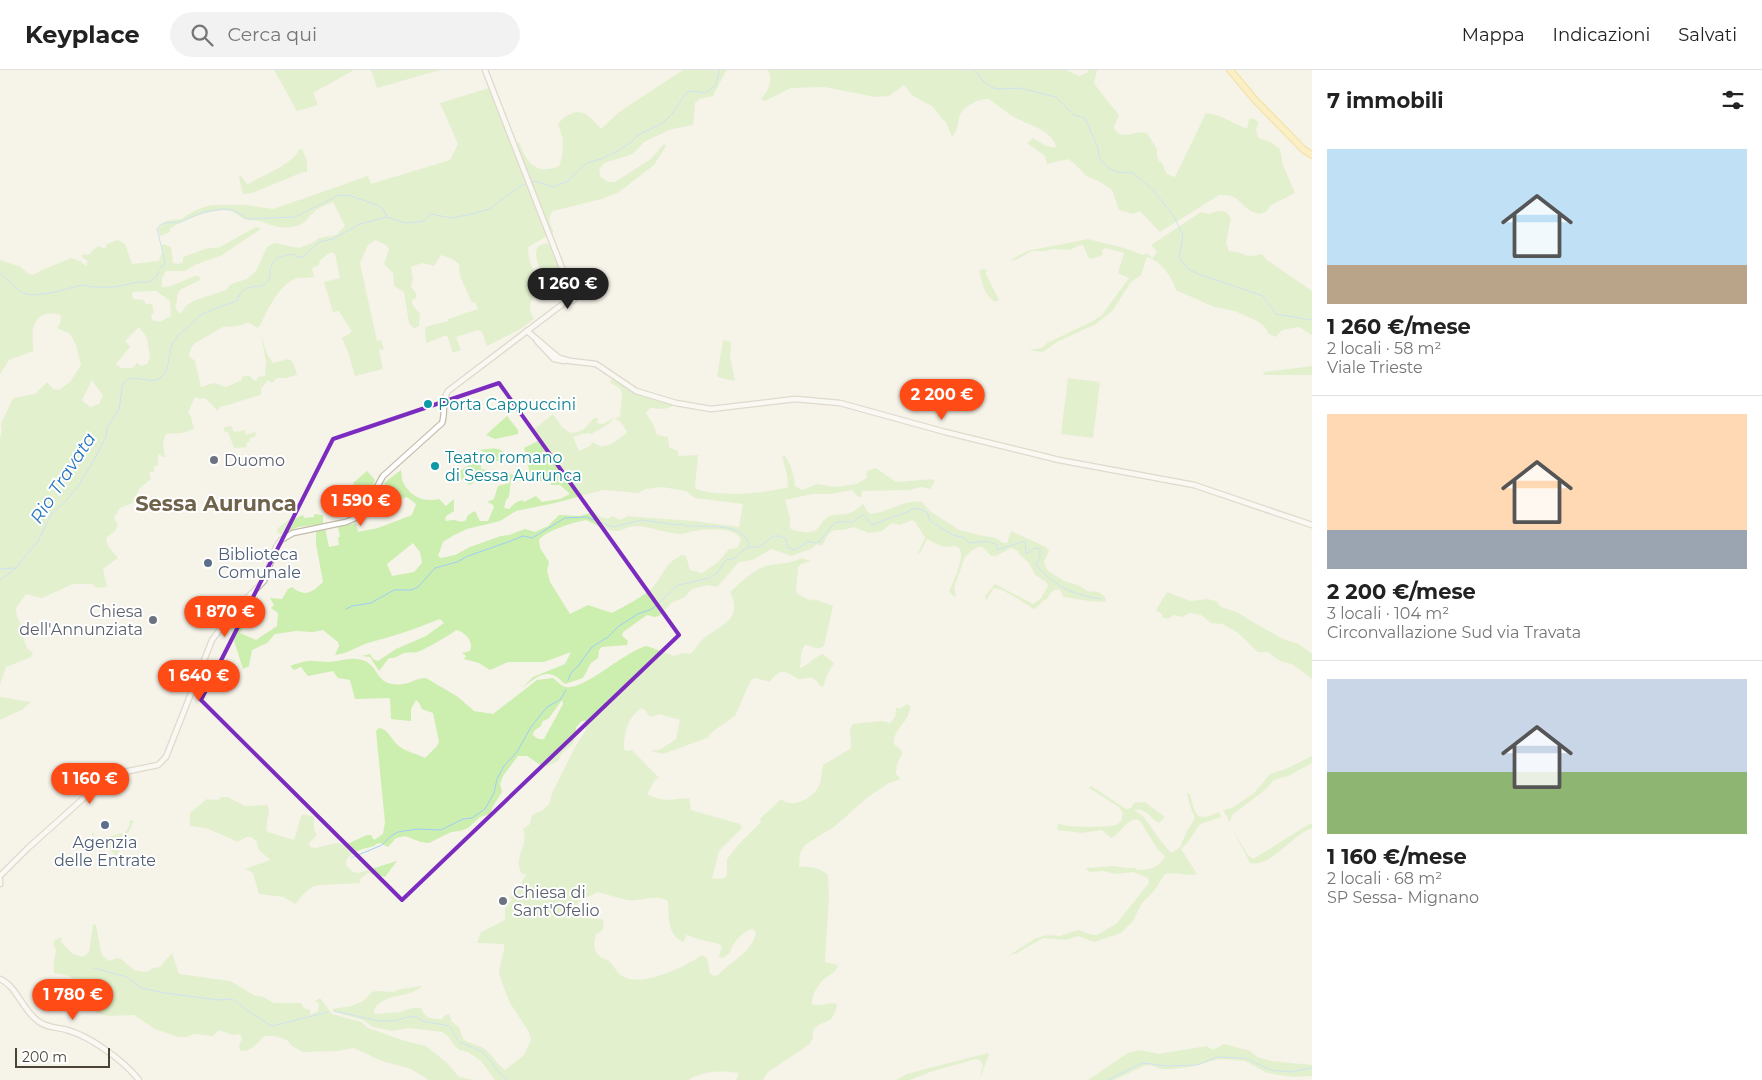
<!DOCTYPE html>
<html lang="it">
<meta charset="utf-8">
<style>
:root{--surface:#fff;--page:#f2f2f2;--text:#222;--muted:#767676;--line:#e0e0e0;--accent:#ff4c17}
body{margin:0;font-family:Montserrat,sans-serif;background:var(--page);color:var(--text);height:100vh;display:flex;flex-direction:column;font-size:19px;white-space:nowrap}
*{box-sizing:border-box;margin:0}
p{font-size:16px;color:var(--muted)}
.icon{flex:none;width:28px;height:28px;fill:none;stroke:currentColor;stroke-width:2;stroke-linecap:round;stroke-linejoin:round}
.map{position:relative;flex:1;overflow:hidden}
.details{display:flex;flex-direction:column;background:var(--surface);width:450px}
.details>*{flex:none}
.scale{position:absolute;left:15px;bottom:12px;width:95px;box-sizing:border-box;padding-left:5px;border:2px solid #4b4436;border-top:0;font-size:14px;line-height:18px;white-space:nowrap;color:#4b4436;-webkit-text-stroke:4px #fff;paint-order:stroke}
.price{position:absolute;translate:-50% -42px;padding:0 11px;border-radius:18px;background:var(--accent);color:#fff;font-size:16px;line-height:32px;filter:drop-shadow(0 1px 2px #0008)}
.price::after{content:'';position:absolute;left:50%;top:30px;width:15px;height:11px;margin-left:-8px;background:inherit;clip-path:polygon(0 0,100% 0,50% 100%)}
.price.selected{background:#222;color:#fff}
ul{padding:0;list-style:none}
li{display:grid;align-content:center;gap:10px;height:265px;padding:0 15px}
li+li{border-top:1px solid var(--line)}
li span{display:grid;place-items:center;height:155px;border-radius:0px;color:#555}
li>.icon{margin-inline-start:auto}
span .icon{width:90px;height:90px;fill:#fffc;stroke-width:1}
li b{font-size:21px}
h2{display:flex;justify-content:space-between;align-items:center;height:60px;padding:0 15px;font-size:21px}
header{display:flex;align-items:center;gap:30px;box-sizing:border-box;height:70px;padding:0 25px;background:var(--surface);border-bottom:1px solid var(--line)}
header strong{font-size:24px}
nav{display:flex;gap:28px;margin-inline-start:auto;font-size:18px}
.search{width:350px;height:45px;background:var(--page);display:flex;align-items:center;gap:12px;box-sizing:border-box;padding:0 18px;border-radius:28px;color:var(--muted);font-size:19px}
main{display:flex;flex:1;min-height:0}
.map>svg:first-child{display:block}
.green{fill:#cceeae;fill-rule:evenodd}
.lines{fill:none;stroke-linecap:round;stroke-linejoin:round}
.stream{stroke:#a0cdf8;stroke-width:1}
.minor-casing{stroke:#c3bcaa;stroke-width:7}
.major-casing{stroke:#f0cf5d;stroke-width:8}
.minor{stroke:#fff;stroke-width:4.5}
.major{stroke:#ffea99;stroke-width:5.5}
.marked{fill:none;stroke:#7b2cbf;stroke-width:4;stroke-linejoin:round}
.culture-dot{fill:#0f9aa8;stroke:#fff;stroke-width:2}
.worship-dot{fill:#6b7280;stroke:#fff;stroke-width:2}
.service-dot{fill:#5c6f8a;stroke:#fff;stroke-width:2}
.labels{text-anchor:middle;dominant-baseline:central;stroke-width:4;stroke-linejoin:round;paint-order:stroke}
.culture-label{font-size:16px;fill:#0d838f;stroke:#fff;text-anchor:start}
.worship-label{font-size:16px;fill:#5b616d;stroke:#fff;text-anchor:start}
.service-label{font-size:16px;fill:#4e5e75;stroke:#fff;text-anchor:start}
.water-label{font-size:18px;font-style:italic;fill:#2373c3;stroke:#fff}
.district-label{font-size:21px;font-weight:bold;fill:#6f634c;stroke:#fff}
</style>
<header>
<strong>Keyplace</strong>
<div class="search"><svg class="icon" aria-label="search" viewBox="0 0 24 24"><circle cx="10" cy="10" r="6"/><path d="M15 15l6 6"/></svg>Cerca qui</div>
<nav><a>Mappa</a><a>Indicazioni</a><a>Salvati</a></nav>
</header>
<main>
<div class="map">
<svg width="1312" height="1010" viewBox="0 0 1312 1010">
<rect width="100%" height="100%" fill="#f6f3e9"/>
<!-- green -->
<g class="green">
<path d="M274 0H354L313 23 318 35 297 41Z"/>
<path d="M371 0H440L377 18Z"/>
<path d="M683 0H728L726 1 713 26 700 29 695 33 693 55 669 60 644 72 633 84 604 93 599 100 601 107 608 112H615L651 89 664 74 666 76 654 95 619 122 602 129 553 141C547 149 550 154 554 162L528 177C529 200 535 202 549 218 534 227 524 231 534 249L519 260 487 276 482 262 478 260 456 267 461 280 453 283 447 265 426 273 425 257 448 251V249L478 239 475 232 472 233 460 206 459 194 452 189 441 185 434 196 422 193 411 197 413 209 411 217 416 223V228L412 230V234L420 244 419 256 415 258 412 257 409 253 404 222 394 216 393 203 384 194 389 179 386 175 375 170 368 175 360 193 377 271 381 270 384 279 379 280 383 299 355 306 348 282 342 268 352 262 339 241 333 242 324 212 340 208 335 184 331 182 320 190 319 195 312 198 314 206C307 210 301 206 295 209 279 215 266 242 260 256L257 258 250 253H246L238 256 223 257 195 273 191 278 189 286 195 291 201 317 214 313 226 317 242 310V307C252 303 249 308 256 311L258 307 265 306 266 291 261 265 267 284 273 293C289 290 291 282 297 305L286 308H277L272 313 268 310 261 319V325C247 328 234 334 220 337L218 341 205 328 201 329 195 327 188 342 191 347 194 359 182 363 166 364 163 372 165 387H162L160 384 158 385V396H154V403L149 401 151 409 139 419 133 433 120 438 114 448 118 455 115 461 106 468 108 476 118 488 103 499 107 517 96 518 93 514H73L42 528 26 524 16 538 17 547 21 554 24 570 27 578 33 583 31 587 6 597 0 615V367L2 362 1 354 13 328 35 324 47 312 53 319 59 320 70 312 81 295 76 275 70 264 57 258 60 253 61 245C50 242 38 243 34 256 31 263 34 273 33 281L9 290 0 304V190L21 197 27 203 33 205 42 200 71 188 80 191 86 196 88 191 82 187V185L90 184 93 180 99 176 105 179 107 174 118 170 125 174 132 194 159 191 162 182 161 176 163 174 171 177 173 193 178 194 183 192V187L205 179 220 177 254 158 258 157 261 159 222 185 195 195 185 201H166L162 208V217L171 216 195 206H199L200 210 180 220 177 225V231L175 237 180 244 187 235 196 230 226 220 231 214 247 209 256 201 267 177 274 173 299 178 312 173 319 168 336 165 345 156 333 132C327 135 318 137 313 143 306 150 304 155 292 157 281 159 273 156 263 152 257 150 250 151 244 149 240 147 236 143 231 141 216 137 182 150 170 159V162L160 166 158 159 166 151 181 149 196 140 211 135H246L273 139 368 106 371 114 450 90 458 74 440 33 489 18 511 76 519 72C526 92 536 106 559 96L562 87 563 70 558 54C565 45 579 37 589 47 594 50 597 55 601 59L619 42ZM156 221 170 231 171 246 160 252 152 250 151 246 154 242 152 234H146L144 230 133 229 132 222ZM139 257 147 268 150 288 147 294 141 296 137 293 133 298H121L116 294 130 277 125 271ZM92 310 103 326 99 334 90 337 82 330Z"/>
<path d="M768 0H1066L1079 6 1087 3 1089 0H1097L1094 13 1098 19 1119 45 1114 57C1121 73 1135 59 1147 63L1157 79V87L1159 91 1162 93 1167 104 1175 107 1206 43 1217 45 1247 59 1249 49 1252 48 1259 52 1256 59C1258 73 1262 67 1270 72 1274 74 1276 76 1280 79L1283 95 1295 123 1271 135 1266 142 1259 144C1238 139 1244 124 1219 125L1160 162 1140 141 1133 144 1119 140 1112 120 1098 111 1086 106 1074 93 1068 89 1047 94 1045 86 1027 73 1033 68 1046 76 1056 78C1053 60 1030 56 1016 48 1007 43 998 36 989 29 979 28 961 37 959 48 957 55 958 60 952 67L946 52 943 50 932 36 913 26 904 15 889 26 876 27 824 17 791 18 765 31 761 29C769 20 773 11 768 0Z"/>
<path d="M302 79 307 91V102H303L252 123 243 124 239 107 240 105 247 114 250 113C266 104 285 97 297 84L298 80Z"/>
<path d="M1217 141 1226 142 1231 148 1226 173 1229 181C1245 182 1244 189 1262 184L1267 190 1312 221V265L1299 257 1282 260 1276 267 1269 264 1264 256 1257 251 1235 241 1214 237 1176 220C1172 207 1161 191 1147 187L1141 205 1131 212 1113 240 1096 254 1057 272 1043 282 1029 280 1042 278 1047 273 1091 252 1102 245 1129 208 1118 203 1124 183 1105 178 1102 181 1103 185 1091 189 1088 187 1083 175H1080L1070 180 1053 179 1044 181H1032L1013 191 1011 190 1027 181 1088 169 1124 178 1143 185 1146 183 1153 188 1157 182 1151 175 1201 142 1209 144Z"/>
<path d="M546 173 550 175 559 197 553 204 545 206C539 199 533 185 538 176Z"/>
<path d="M983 199 988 200 986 201V204L999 230 996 232C983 226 983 212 979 201Z"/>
<path d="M723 270 731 272 730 287 735 311 717 307Z"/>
<path d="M1312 296V305H1264L1263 302Z"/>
<path d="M1068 308 1100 312 1093 368 1061 364Z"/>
<path d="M612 309H615L636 323 674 334 673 336 664 339 650 338 646 343 653 354 657 365 668 367 669 377 678 381V386L698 385 695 418C711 428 770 423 788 417L787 405 782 386 784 385C791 392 794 406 795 416L802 420 817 414 836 417 856 414 867 408 866 403 869 400 876 398 896 412 932 409 935 411 930 419 921 417 910 420 862 421 861 427H858L852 420 831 424H812L785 430 790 447V458C796 462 810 464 816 460 822 455 822 449 830 446 835 444 841 445 846 444 853 443 858 438 863 434L868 442 871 444C888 442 906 429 922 432L930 441 959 460 984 466 996 468 1003 473H1007L1011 461 1046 477 1049 481 1044 492 1047 500 1064 511 1080 516 1087 521 1099 522 1106 528 1105 532C1091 532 1079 529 1064 527L1060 520C1052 519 1051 523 1047 529 1041 530 1040 537 1034 539 1023 533 1005 519 994 518L986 531 985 526 995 514 1033 534 1041 528 1048 516 1046 512 1035 505 1029 493 1020 485 1018 481 1011 478 996 486H991L983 477H978L971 481 965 487 954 518 956 526 954 527 949 521C953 513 968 481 957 477 954 475 949 477 945 477 939 476 933 472 927 469L920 483H918L925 468 916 453 912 450 900 455 892 453 882 461 869 463 853 457C836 465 834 451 822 476L817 474 811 479 791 486 772 479 752 490 739 492 717 517 708 515 692 519 685 527 671 533 659 546 655 547 647 545 623 562 622 566 628 571 627 575 602 577 599 580 598 588 591 593 583 608 565 614C562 612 559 608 555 606 543 599 530 612 521 619L533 607 565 594 571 582 544 592H508L490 600 479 593 464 589 466 586 462 583 470 581C474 571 465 562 456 560 452 564 422 581 417 582 412 583 409 582 404 583 399 585 395 589 389 588L379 601 370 587 362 586 370 584 373 589 378 591 396 579 426 566 444 553 440 549C415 559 394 566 368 573 356 577 347 584 335 585L339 576 338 572 323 560 313 562 296 561 275 564 267 573 252 580 249 596 243 599 230 558 250 541 256 551 244 556 240 563 256 570 277 556 278 543 271 538 274 535 270 528 282 529 288 519 292 517C305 528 313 522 323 512L316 474V460L325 458 329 477 339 475 338 467H340L338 457 356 453 358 462 378 458 412 445 416 434 407 427 399 430 384 413 401 400C402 403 401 408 403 412 409 426 424 433 439 429L446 436 454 429V441L446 446 445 451 454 450 462 452 466 450 468 445 475 441 480 451H488L494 437 492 434 487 432 494 429 498 416 509 413 510 408 485 404 470 415 460 408 458 402 481 388 485 383 480 380C489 379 499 376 505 384L503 392 485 389 481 392V399L531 408 524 378 538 371 533 360 553 344 562 357 570 363C585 362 585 357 594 348H598L597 353 603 354 614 348 620 347 622 325 620 318 610 313ZM614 348 621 352 627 362C622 367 609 378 600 376 597 375 595 373 593 372L590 376 579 381 573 367 582 364 590 363V365C598 359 608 357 614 348ZM511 409 529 412 530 411H550L551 415H560L570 424 560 429 542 432 536 426 524 432 522 430 515 433 509 439 504 438 506 430 509 427ZM662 417 686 421 695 428 743 434 739 457 695 451 637 447 628 446 620 450 613 446C606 451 600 447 594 442L580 446 559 445 548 456 535 462 525 459 509 465 501 466 470 477 455 485 441 488 438 486 443 472 454 465 467 459 500 451 516 441 555 433 603 420 638 423 646 419ZM586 450C595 454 605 460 615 461 621 462 626 457 633 456 650 456 664 463 679 464 684 464 689 462 694 461 707 459 735 456 741 470L737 478 729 479 718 492 702 503 690 500 686 486 682 485C666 492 663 505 653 517 645 526 623 537 612 543L588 535 570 544 550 512 547 500 549 492 540 478 539 470C545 461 574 452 586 450ZM413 473 420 482 422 493 414 502 392 506 387 494Z"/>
<path d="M507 346 518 360V364L495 369 486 365Z"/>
<path d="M231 356 234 362 245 360 246 365 255 362 256 366 249 369 250 372 246 373 247 377 234 378 228 362H225L224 359 225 357Z"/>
<path d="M367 401 375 410 366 430 355 418 356 417 353 413Z"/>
<path d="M314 444 323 445V454L298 457 281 465 277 462V459L292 447 294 449 303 445 304 448 314 447Z"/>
<path d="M801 488 811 491 801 494 798 497 796 523 811 531 814 529 833 536 824 576C817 581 812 575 805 575 798 586 803 591 799 598 808 596 813 587 823 584L834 593 827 605 823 617C817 615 819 612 814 609 810 606 803 609 798 609 784 601 781 597 770 612L755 608 751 610 735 646 712 662 707 668 663 684 651 681 661 679 676 669 680 650 659 644 651 647 648 645 646 641 642 638C628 646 624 663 624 679L626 681 632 680 659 708 655 710 647 724C664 733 672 729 689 728L691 740 740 754 742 758 719 781 712 808 716 809 725 808 727 805V789L738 775 761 752 760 749 781 729C792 740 813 728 819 716 822 709 821 702 823 695L850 679C854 670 846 662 853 654L882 651 890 653 895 647 896 638H901L907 634 910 636C911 651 892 659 894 674L901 680 902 684C898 691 896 695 896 704L901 709 889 713 868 727 835 756 805 775 800 783 799 797C809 796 821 798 828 805L829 827 825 892 838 895C836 903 830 904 824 909 818 915 811 926 812 934 821 938 828 931 837 934 836 939 835 945 831 949 823 955 811 954 813 967L810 974 768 1002 763 1010H736L739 1003C723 1000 702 1001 688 1010H495L481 991 468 982 459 980 453 974 449 967 442 962 409 958 392 961 373 957 363 950 335 942 332 939 352 936 363 931 372 922 377 921 393 922 401 919 422 916C407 930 385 921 374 940L375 944 400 942 412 938H421C427 949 430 949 442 949L445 945 449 944 452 952 459 957 463 969C469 974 478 974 485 979 493 985 497 995 505 1000L524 985 531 970 529 962 510 933 501 910 499 901 504 879V874L477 873 481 862 505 850V838L512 830 510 827 517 821 526 805 521 803C520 799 518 795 519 791 520 778 528 772 523 759L530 754 532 745 543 740 549 734 553 721 574 679 586 660V651H582L576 657V666L573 674 562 683 558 691 547 696H542L527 686H518L503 706 500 714 502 722 493 736 490 744 480 747 468 758 460 761 451 762 429 773 421 772 405 766 396 768 388 777 380 773 376 774 374 776C363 779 346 782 346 795L353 802 358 803 397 791 385 807 368 803 361 808 360 813C351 814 316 814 312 817 305 821 300 829 295 834L284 827 259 824 253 803 245 799 270 790 258 779 257 772 251 767H246L238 772 206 758 190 756V743L207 729 218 730 221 727H228L245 736 267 735 269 740 266 759 268 762 294 770 302 744 314 747V759L317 765 309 773 310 777 315 778 337 773 345 775 367 765H371L374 770 383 764 385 752 376 661 379 658 383 659C390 663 393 672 400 677 407 682 417 684 425 688L437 676 439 672 433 643 422 639 419 633 416 630 411 639V651L391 649 390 628 355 629 350 610 338 608 333 601 308 606 301 597 294 600 290 596C297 594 306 590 313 591 318 591 323 592 329 592 341 591 355 585 367 592 378 599 378 612 392 614 408 617 414 608 426 608L458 627 474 641 493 644 537 610 553 608C557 611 561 616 566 617 584 621 626 580 647 576L674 586 682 583 690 584C695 580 696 576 700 572 716 555 745 553 730 522 740 513 753 500 766 496 778 493 791 494 801 488ZM562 630 563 634 544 669C539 670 537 669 533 665L534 661 541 656 542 652 549 648ZM597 822C608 824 627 832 636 830 646 829 659 825 668 831 669 846 667 866 684 872L686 865C692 866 696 869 702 870 709 872 716 872 722 876L719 887 723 888 730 883C731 874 744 860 753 859L756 862C753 882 730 892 718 905L714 906 710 903 707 888 702 885C685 897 641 918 622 906 616 902 614 895 609 891 607 889 605 889 602 888 592 882 594 873 596 864L602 861 604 852 602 849 582 848 577 834C583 827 590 827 597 822Z"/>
<path d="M1167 522 1191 531 1207 529 1216 531 1221 537 1237 542 1251 551 1283 569 1299 574 1312 584V609L1292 594 1282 592 1267 582H1258L1237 562 1222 554 1211 553 1201 545 1190 543 1182 547 1174 545 1167 549 1162 547V544L1156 540Z"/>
<path d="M0 627C11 628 20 631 31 632L23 639 0 650Z"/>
<path d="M1312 686V693L1288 706 1274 710 1265 720 1232 745 1230 752 1223 740 1232 738 1254 723 1270 704 1286 699Z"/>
<path d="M1091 716 1126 739 1131 738 1134 733 1145 732 1165 747 1159 753C1150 748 1145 737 1134 740L1144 747 1160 770 1171 783 1180 777 1187 761 1195 748 1190 736 1187 723 1190 724C1195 745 1196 753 1219 742L1220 744 1221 747 1200 754 1188 772 1181 779 1197 804C1186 807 1176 801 1165 804L1154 821 1142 833 1133 851 1121 863 1094 872 1078 866 1066 870 1043 868 1017 883 1008 886 1036 868 1048 865 1060 866 1078 860 1093 865H1097L1116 854 1149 813 1148 808 1133 802 1115 804 1103 801 1090 802 1086 799 1087 798 1114 796 1126 798H1135L1138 800C1150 800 1160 797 1165 786L1158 780 1140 751C1128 744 1121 765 1111 768L1102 760 1082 763 1057 760 1058 753C1064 758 1111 758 1118 754 1122 751 1122 747 1123 743L1119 737 1089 718Z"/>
<path d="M132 750 134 751 116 787 107 774 92 765 93 761 95 767 100 769 122 763 124 765 130 754 129 751Z"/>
<path d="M1309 754H1312V758C1293 764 1271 798 1250 793L1233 760 1248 785 1253 789Z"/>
<path d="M93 854 96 855 101 882 103 886 109 891 117 888 121 889 134 900 145 902 149 901 152 898 160 897 172 883 179 904 230 911 254 925 263 927 274 933H301L304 938 310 940V945L318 941 319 934 315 931 320 928 332 944 361 952 368 958 405 971 426 976 447 993 459 1007 473 1010H429L411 999 382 991 354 978 337 981 303 982 292 976 287 970 275 966H264C258 973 249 984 240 980L239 976 242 968 240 964 232 965 219 960 213 966 194 964 187 967H178L155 959 134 945 108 946 97 943 86 934 83 917 80 912 66 905 54 903C54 899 54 894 54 890 56 882 57 881 53 874L55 870 62 867 61 872 73 884 83 887 89 882Z"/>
<path d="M1225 974 1250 981 1257 987 1271 991 1312 995V1006L1292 1007 1267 1003 1245 991 1219 989 1190 997 1170 999H1161L1150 995 1144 996 1114 1010H1088L1128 983 1141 980 1158 984 1207 976C1214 983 1218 976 1225 974Z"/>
<path d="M988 983 989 985 979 1010 983 995 980 990 976 989 933 1001 910 1010H896L907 1004 922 1000Z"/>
</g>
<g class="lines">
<!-- stream -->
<g class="stream">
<path d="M975 0 983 11 993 18 1001 19 1019 18 1056 27 1074 45 1085 48 1098 78 1099 88 1108 98 1117 102 1133 103 1154 121 1173 145 1183 165 1179 188 1188 199 1198 204 1263 226 1276 244 1312 250"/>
<path d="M160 198 164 195 165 192 157 159 160 155 165 153 180 152 204 142 222 139 233 140 248 149 295 147 339 125 351 126 377 135 383 139 387 146"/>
<path d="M0 203 22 223 33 225 51 223 82 215 92 217H115L138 212H149L157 206 159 201"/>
<path d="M0 499 15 498"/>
<path d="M0 510 16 498 38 471 52 443 67 430 79 415 95 388 106 367 107 358 119 339 123 313C134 301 148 316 160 308 171 300 167 286 172 275 175 267 183 261 190 255 193 253 194 250 198 247 210 239 224 236 237 231 244 209 258 222 267 212 270 209 270 205 270 201 272 187 281 186 293 184L297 187H303L319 172 333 169 360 154 387 147 405 153 417 152 424 151 431 144 452 148 472 144 489 139 522 115 536 111 553 117 568 111 587 93 601 89 616 82 633 71 638 65 663 53 673 43 687 22 693 21 705 23 715 16 720 0"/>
<path d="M346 539 352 536 371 533 394 520H411L418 517 435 498 457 492 468 486 508 472 523 466 532 468 565 448 586 447 613 457 642 450 677 455 681 454 686 456C705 457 746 452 749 476"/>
<path d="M568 610 571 603 578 596 592 577 608 567 619 556 638 544 652 539 678 515 710 508 717 503 726 490 736 488 743 480 749 477H759L774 466H779L786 469 788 478 796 480 808 471 813 473 819 472 831 457 837 452H853L862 445 865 446 872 455 907 442C914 437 918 438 927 442L930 451 953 465 965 468 969 473 988 471 997 475V480L1025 471 1026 484 1035 478 1040 479V487L1036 494C1039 500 1043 501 1047 506 1062 520 1080 526 1101 529"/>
<path d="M351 788 382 775 391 766 398 762 417 759 441 760 463 749 472 748 485 739 494 723 497 709 504 696 517 682 531 657 547 637 560 630 566 620"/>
<path d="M94 898 127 907 141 918 165 923 218 930 232 929 248 941 272 956 328 942"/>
<path d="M334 941 379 951H395L408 947H417L422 951 449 956 459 972 481 981 490 990 500 1004 508 1010"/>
<path d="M1108 1010 1142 993 1168 996 1197 995 1217 987 1245 988 1271 1000 1291 1002 1312 998"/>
</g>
<!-- minor casing -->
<g class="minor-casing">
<g id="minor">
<path d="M485 0 564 203 570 223"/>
<circle cx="571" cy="227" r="4"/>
<path d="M527 261 559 288 570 291 596 294 636 321 676 333 711 339 795 329 840 333 945 362 1059 390 1194 415 1312 455"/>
<path d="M537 271 554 289 564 291"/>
<path d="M0 806 28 778 105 709 114 704 158 695 166 687 212 570 233 542 264 511 276 477 281 470 293 463 346 452 358 447 367 435 383 406 442 353C446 342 441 331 448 321L568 230"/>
<path d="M0 810V814"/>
<path d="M0 909C16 915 23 941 38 951 46 958 57 957 67 960 90 966 124 991 139 1010"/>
</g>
</g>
<!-- major casing -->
<g class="major-casing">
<path id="major" d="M1230 0 1256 31 1304 80 1312 85"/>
</g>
<!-- minor -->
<use href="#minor" class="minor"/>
<!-- major -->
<use href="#major" class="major"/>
</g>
<!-- marked area -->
<path d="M0 0H1312V1010H0ZM499 313 679 565 402 830 201 630 333 369Z" fill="#f6f3e9" fill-opacity=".55" fill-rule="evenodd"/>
<path class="marked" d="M499 313 679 565 402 830 201 630 333 369Z"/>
<!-- markers -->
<g class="culture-dot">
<circle cx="428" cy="334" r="5"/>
<circle cx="435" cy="396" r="5"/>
</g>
<g class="worship-dot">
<circle cx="214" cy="390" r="5"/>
<circle cx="153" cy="550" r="5"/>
<circle cx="503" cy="831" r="5"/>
</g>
<g class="service-dot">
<circle cx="208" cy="493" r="5"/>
<circle cx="105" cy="755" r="5"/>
</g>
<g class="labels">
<!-- culture labels -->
<g class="culture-label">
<text x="438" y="334">Porta Cappuccini</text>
<text x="445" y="387">Teatro romano<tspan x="445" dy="18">di Sessa Aurunca</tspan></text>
</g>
<!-- worship labels -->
<g class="worship-label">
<text x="224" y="390">Duomo</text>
<text x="143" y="541" text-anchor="end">Chiesa<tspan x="143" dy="18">dell'Annunziata</tspan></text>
<text x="513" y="822">Chiesa di<tspan x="513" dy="18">Sant'Ofelio</tspan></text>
</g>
<!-- service labels -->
<g class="service-label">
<text x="218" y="484">Biblioteca<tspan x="218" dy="18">Comunale</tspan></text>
<text x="105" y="772" text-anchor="middle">Agenzia<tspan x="105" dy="18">delle Entrate</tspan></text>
</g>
<!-- water labels -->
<g class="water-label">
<text transform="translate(63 408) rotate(-57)">Rio Travata</text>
</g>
<!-- district labels -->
<g class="district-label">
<text x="216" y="433">Sessa Aurunca</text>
</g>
</g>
</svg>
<div class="scale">200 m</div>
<b class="price selected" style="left:568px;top:240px">1 260 €</b>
<b class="price" style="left:942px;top:351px">2 200 €</b>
<b class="price" style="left:361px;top:457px">1 590 €</b>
<b class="price" style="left:225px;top:568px">1 870 €</b>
<b class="price" style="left:199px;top:632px">1 640 €</b>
<b class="price" style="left:90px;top:735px">1 160 €</b>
<b class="price" style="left:73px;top:951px">1 780 €</b>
</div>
<section class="details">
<h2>7 immobili<svg class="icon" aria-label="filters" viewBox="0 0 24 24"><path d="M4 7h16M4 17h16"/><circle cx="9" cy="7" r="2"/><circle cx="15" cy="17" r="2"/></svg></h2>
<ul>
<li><span style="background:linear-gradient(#bfe0f5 75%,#b9a48a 0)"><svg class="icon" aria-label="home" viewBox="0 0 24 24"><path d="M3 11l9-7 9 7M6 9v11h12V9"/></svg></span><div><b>1 260 €/mese</b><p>2 locali · 58 m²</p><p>Viale Trieste</p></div></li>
<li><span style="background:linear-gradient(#ffd9b3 75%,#9aa5b1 0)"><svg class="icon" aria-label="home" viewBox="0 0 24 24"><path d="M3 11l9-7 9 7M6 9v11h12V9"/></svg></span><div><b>2 200 €/mese</b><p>3 locali · 104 m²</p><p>Circonvallazione Sud via Travata</p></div></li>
<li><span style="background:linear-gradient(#c9d6e8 60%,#8fb573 0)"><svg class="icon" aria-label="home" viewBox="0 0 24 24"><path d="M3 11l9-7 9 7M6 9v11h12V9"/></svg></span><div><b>1 160 €/mese</b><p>2 locali · 68 m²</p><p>SP Sessa- Mignano</p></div></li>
</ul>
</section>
</main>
